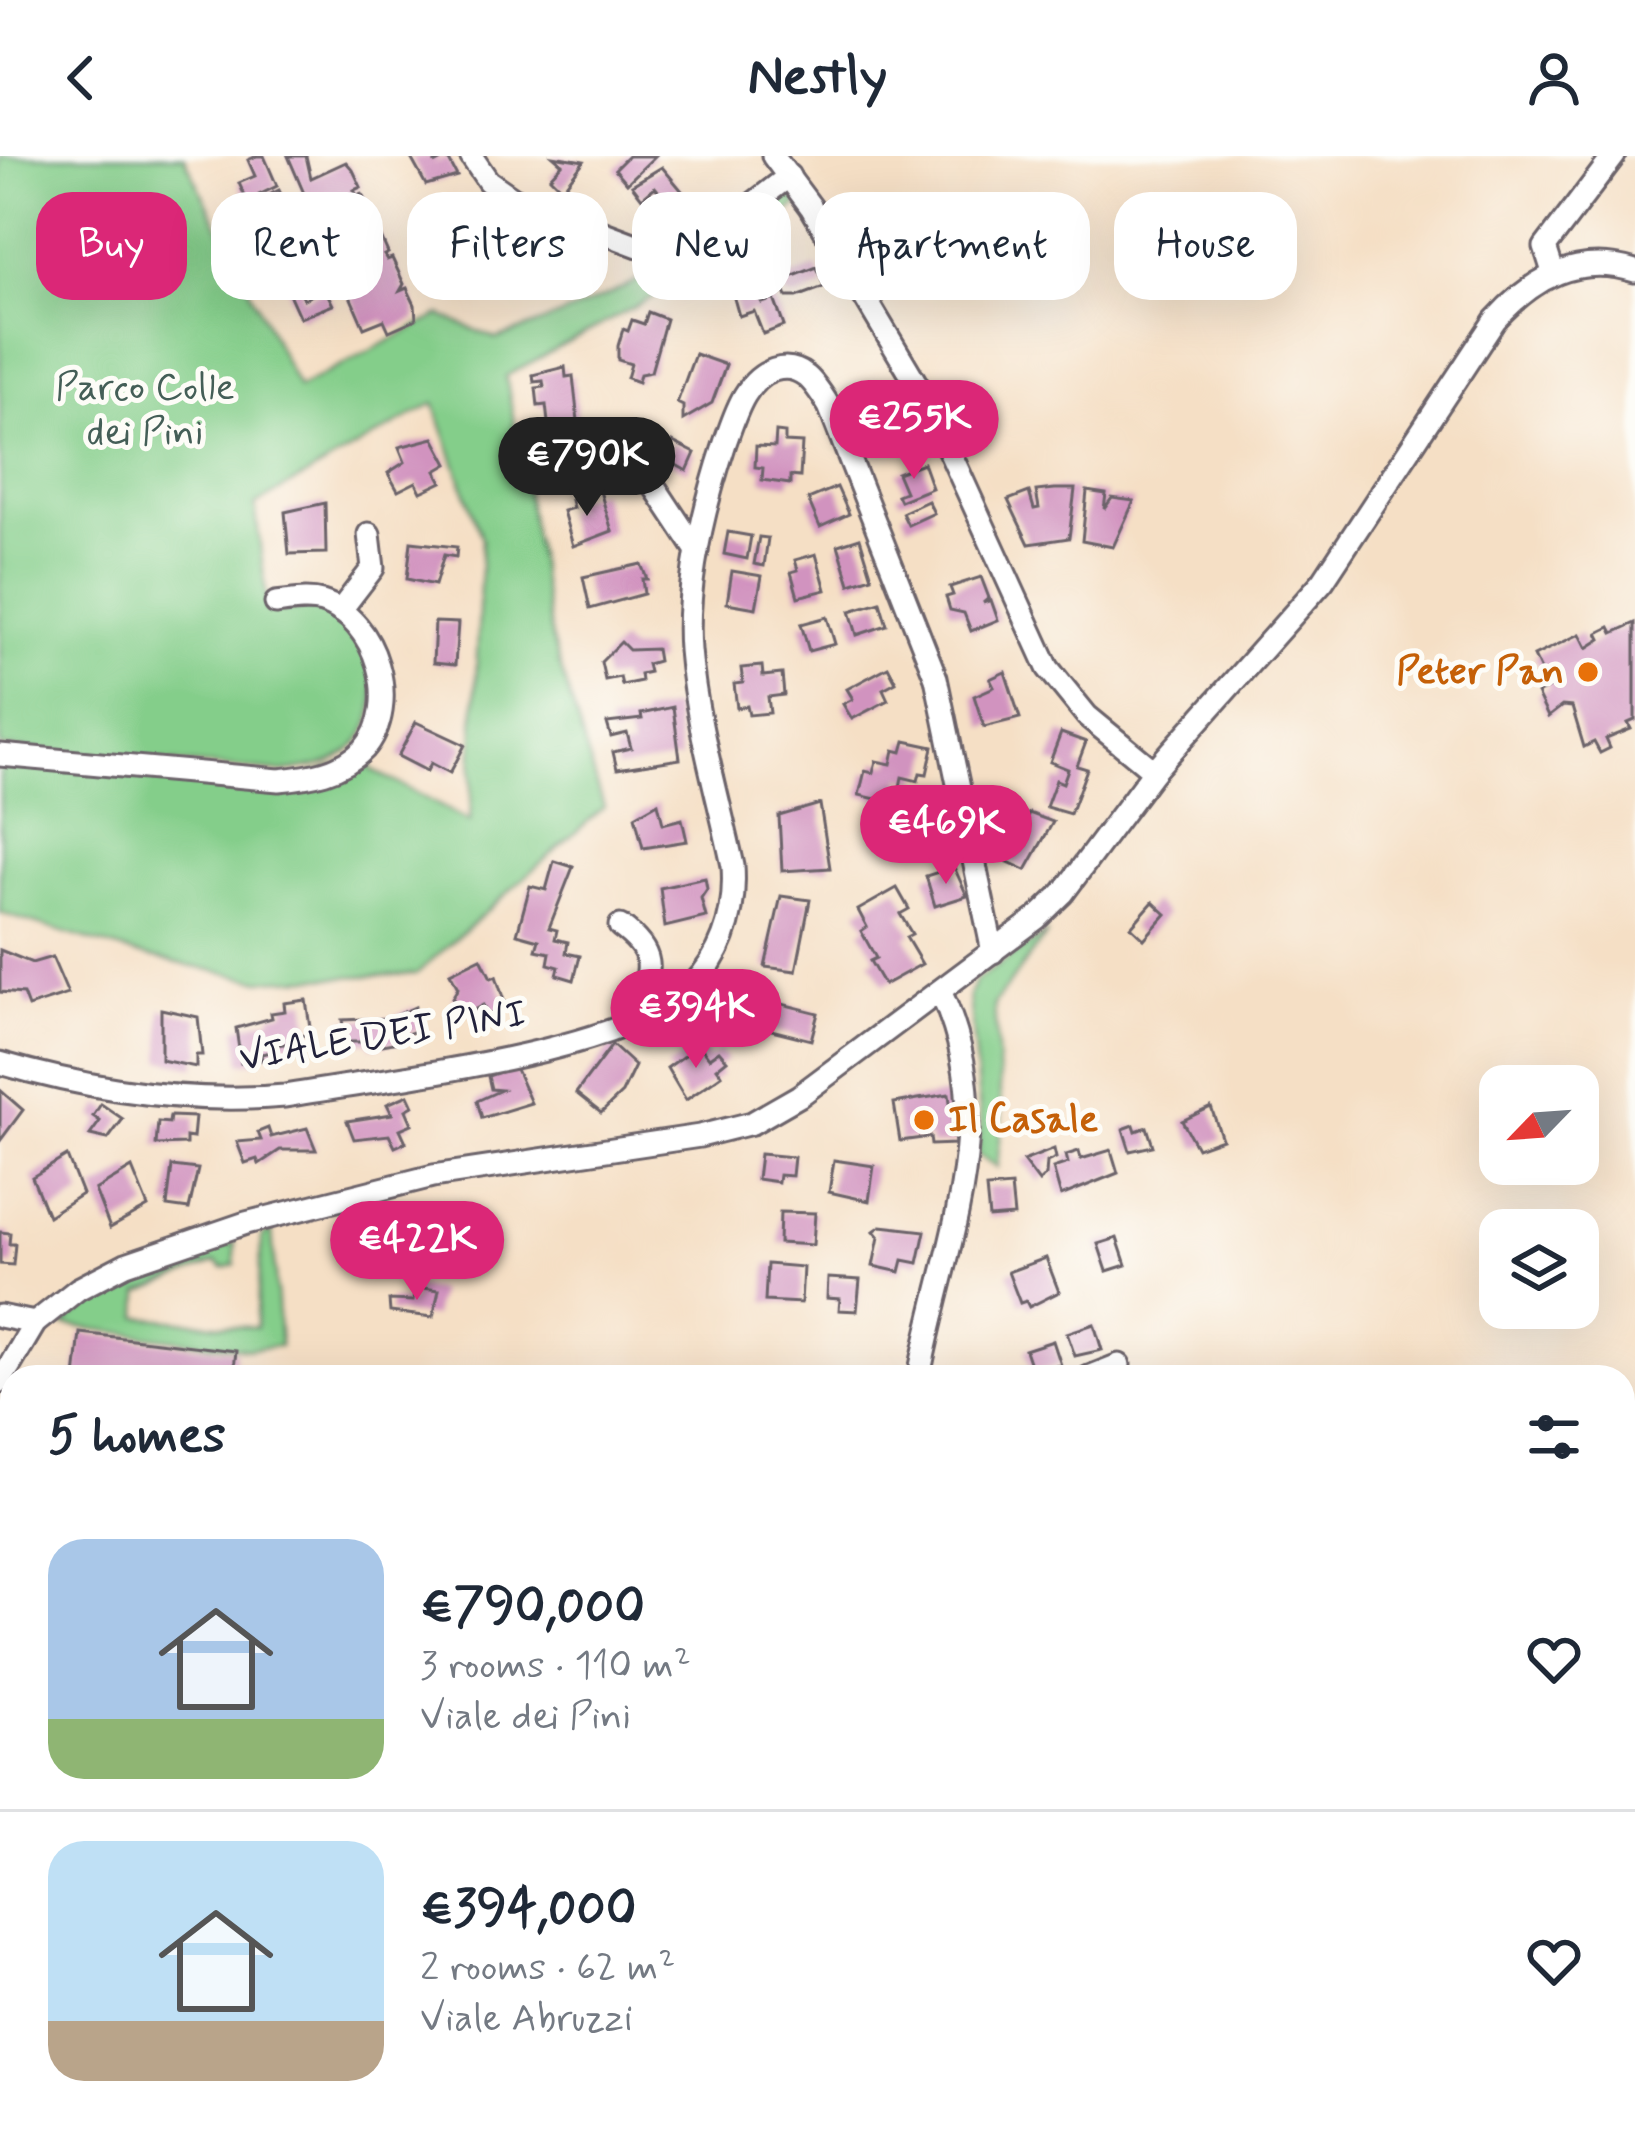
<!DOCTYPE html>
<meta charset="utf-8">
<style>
:root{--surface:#fff;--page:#f6f6f7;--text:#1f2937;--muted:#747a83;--line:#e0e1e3;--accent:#db2777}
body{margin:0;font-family:Mynerve,sans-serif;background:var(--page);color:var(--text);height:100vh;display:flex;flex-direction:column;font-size:45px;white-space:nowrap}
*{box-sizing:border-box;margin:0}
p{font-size:39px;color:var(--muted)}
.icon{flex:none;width:66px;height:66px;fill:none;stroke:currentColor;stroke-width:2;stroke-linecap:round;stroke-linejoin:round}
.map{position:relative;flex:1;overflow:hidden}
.sheet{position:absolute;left:0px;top:1209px;width:1635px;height:771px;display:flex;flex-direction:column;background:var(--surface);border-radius:36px 36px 0 0;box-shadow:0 12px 48px #0002}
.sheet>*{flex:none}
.guide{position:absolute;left:36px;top:36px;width:1563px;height:108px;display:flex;gap:24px}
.needle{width:78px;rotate:245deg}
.tools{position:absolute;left:1479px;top:909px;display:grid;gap:24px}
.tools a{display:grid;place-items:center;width:120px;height:120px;border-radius:24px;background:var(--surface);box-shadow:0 12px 48px #0002;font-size:60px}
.price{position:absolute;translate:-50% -102px;padding:0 27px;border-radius:42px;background:var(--accent);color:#fff;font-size:39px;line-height:78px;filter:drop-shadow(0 3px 6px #0008)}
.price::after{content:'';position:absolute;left:50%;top:72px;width:36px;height:27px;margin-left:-18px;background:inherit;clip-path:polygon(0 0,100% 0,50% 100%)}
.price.current{background:#222;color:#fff}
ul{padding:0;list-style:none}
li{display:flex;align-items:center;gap:36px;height:300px;padding:0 48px}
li+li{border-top:3px solid var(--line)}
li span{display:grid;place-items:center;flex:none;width:336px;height:240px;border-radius:36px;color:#555}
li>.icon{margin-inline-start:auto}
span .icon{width:144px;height:144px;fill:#fffc;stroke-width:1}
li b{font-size:51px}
h2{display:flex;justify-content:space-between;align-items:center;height:144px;padding:0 48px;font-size:51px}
.tag{padding:0 42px;border-radius:36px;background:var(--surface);box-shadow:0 12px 48px #0002;font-size:42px;line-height:108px}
.tag.current{background:var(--accent);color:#fff}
header{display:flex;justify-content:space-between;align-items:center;height:156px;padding:0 48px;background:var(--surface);font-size:54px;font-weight:700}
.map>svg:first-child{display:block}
.green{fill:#84ce8a;stroke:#537862;stroke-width:3}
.building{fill:#d193bf}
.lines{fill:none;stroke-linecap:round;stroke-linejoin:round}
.minor-casing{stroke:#6c646b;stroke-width:27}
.minor{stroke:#fff;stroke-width:21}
.food-dot{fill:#e8710a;stroke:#fdfcf7;stroke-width:4.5}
.labels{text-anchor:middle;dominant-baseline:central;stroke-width:10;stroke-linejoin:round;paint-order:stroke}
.park-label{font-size:39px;fill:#445e57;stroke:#fdfcf7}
.food-label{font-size:39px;font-weight:bold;fill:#c56008;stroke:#fdfcf7;text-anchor:end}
.street-label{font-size:39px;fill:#22223b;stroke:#fdfcf7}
</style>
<header><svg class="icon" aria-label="back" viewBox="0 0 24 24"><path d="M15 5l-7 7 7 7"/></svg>Nestly<svg class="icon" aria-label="person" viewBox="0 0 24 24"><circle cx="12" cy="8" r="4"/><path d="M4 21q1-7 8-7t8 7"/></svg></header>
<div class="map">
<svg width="1635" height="1979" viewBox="0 0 1635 1979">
<rect width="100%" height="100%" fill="#fdfcf7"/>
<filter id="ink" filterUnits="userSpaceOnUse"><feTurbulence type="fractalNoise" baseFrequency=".00833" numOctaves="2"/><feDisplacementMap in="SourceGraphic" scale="24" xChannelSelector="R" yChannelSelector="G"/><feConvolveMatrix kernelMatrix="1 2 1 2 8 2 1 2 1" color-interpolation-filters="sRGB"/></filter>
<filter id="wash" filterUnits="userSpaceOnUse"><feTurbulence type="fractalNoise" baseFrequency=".004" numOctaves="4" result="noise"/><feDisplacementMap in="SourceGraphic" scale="48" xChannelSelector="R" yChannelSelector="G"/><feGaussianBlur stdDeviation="2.7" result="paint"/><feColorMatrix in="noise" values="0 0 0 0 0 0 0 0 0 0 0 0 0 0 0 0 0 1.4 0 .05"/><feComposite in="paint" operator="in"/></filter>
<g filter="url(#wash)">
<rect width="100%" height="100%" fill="#f5dfc5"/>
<!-- green -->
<g class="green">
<path d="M0 0H184L298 232 440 159 496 183C601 149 699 97 790 36L798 49 666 134 506 220 552 485 604 651 416 818 258 824 132 797 0 757V606L279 631 371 596V613L470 666 482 383 434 247 255 349 268 455C285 455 307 450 323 455 372 472 392 552 356 589 335 610 307 613 279 616L0 591Z"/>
<path d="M1048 776 994 848 1002 967 997 1011 978 999 981 967 969 840 975 825Z"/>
<path d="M272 1075 280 1190 249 1193 63 1169C112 1125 174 1108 235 1087V1109L223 1112 216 1106 140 1137 139 1161 256 1172 262 1080Z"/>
<path d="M0 1919 12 1920V1968H424L436 1979H0Z"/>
<path d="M805 1968H1142L1152 1979H805Z"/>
</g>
<g id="blocks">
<!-- building -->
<g class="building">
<path d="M257 0H264L277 30 259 39 261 43 279 34 292 62 270 72 273 78 295 68 307 94 287 104 289 109 312 98 325 125 301 136 304 143 325 133 333 149 300 162 239 27 255 20 248 4Z"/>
<path d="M288 0H306L311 22 346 6 353 14 361 31 354 34 357 40 362 38 388 97 384 99 387 104 392 102 404 128 400 135 407 132 415 149 416 163 389 175 384 164 364 172 333 101 365 87 354 62 321 77Z"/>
<path d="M441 0 434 8 447 1 457 20 426 29 411 2Z"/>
<path d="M553 0 584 5 562 33 550 21 562 8Z"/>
<path d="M628 0H655L627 27 615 13Z"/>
<path d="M662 11 687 41 661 67 650 53 664 42 655 31 642 42 632 29Z"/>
<path d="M442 54 457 68 447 79 460 70 476 85 450 105 426 83Z"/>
<path d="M494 72 509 85 500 96 512 88 528 101 503 121 479 101Z"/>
<path d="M549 90 563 102 557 115 566 104 582 117 558 137 534 118Z"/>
<path d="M787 110 791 121 817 111 824 131 797 141H787L783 131 768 137 764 128 756 131 762 147 774 143 784 170 763 178 754 155 739 160 728 121 757 111 761 120Z"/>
<path d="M648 156 666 163 651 216 640 218 638 226 627 222 631 208 618 204V190L623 173 628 175 632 164 644 168Z"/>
<path d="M695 198 726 209 712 247 683 264V250L677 247Z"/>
<path d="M565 211 566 221 573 220 579 274 549 275 546 249 538 250 536 232 544 231 543 225 534 226 533 219Z"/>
<path d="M881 226 888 243 863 254 856 237Z"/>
<path d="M897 246 909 271 884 283 875 264 869 267 867 261Z"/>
<path d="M776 276 785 277V286L802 287 800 321 790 320V328L762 324 763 312 755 311 756 290 775 291Z"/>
<path d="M434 282 448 308 436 315 442 326 421 336 416 326 398 335 388 317 405 306 399 291Z"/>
<path d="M673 286 695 297 687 315 667 304Z"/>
<path d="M923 307 932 332 900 345 897 339 905 336 897 317Z"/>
<path d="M837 331 849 358 820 371 808 343Z"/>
<path d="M1055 333H1075L1069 382 1029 388 1008 344 1029 336 1034 353 1039 352 1036 335Z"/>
<path d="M600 335 612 375 573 390 563 355 573 352 571 344Z"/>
<path d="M1087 335 1106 338 1104 353 1112 342 1134 345 1113 391 1082 385Z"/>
<path d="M928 345 934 357 908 369 902 357Z"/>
<path d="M325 347 326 397 289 398 285 356Z"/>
<path d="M728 376 751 380 747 403 724 398Z"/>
<path d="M759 381 768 382 764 410 754 408Z"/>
<path d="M860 382 872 421 850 428 838 389Z"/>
<path d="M411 386 457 391 456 401 444 399 435 429 407 423Z"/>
<path d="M816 398 826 434 798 441 791 416 798 414 795 404Z"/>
<path d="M641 408 647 423H642L644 438 590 453 583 421Z"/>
<path d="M732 415 762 420 756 452 727 447Z"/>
<path d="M981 421 989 442 983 447 991 444 998 464 971 475 964 457 950 454 946 441 953 439 950 431Z"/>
<path d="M880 446 887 469 857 479 850 455Z"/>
<path d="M827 461 835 488 809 495 801 468Z"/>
<path d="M435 466 458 467 455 509 433 507Z"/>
<path d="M1635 467V564L1628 567 1631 573 1606 583 1610 592 1600 597 1594 586 1584 591 1572 551 1562 550 1548 561 1537 538 1549 532 1534 500 1580 478 1587 492 1601 483 1598 477 1610 471 1613 477Z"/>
<path d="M621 486 629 494 656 493 658 505 647 508 649 516 640 518 641 525 622 529 620 521 605 524 601 506Z"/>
<path d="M762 510 763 520 782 518 784 539 768 541 770 557 749 559 747 550 737 552 734 528 743 527 741 512Z"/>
<path d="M888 511 896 526 883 533 888 544 852 563 843 548 853 543 847 533Z"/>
<path d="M1005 516 1020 562 984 571 974 540 994 531 990 523Z"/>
<path d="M673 551 680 603 617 613 613 596 631 592 627 577 611 581 607 567 642 563 641 558Z"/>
<path d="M416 566 465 589 450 617 431 607 427 615 398 600Z"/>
<path d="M1061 577 1086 586 1077 610 1087 613 1070 658 1046 651 1056 624 1063 627 1068 613 1050 606Z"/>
<path d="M905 585 933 591 927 618 920 617 918 625 902 621 898 641 889 639 888 646 859 639 865 615 873 617 876 605 891 608 894 594 902 596Z"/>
<path d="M658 647 663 668 682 663 687 685 643 692 635 660Z"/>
<path d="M820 648 830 712 782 715 779 660Z"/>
<path d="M1029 657 1053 666 1026 714 1004 704Z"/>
<path d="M554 705 573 711 549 772 557 774 555 783 568 786 566 797 580 800 574 824 557 819 559 811 548 808 550 797 536 794 539 784 517 778 530 730 546 734Z"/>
<path d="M954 711 967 740 935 750 926 720Z"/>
<path d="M705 722 707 733 701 742 706 761 665 771 660 732Z"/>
<path d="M897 732 909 753 900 758 912 778 906 781 922 808 884 829 870 805 876 802 861 775 867 771 858 754Z"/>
<path d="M781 740 810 744 796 815 765 811Z"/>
<path d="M1153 746 1166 758 1144 783 1131 771Z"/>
<path d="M0 794 32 807 52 801 68 838 28 851 23 838 0 836Z"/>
<path d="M481 802 491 822 496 820 506 851 488 859 483 849 466 858 452 842 458 832 450 817Z"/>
<path d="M734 832 775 843 767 874 726 863Z"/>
<path d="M306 844 311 878 292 881 293 887 276 889 277 895 261 898 262 904 241 907 236 872 272 862 271 857 285 855 284 847Z"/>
<path d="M778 847 818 857 811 884 771 874Z"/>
<path d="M415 851 419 874 398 881 399 886 371 891 370 886H346L342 864 390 862Z"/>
<path d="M161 853 198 861 202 899H196V911L161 904Z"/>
<path d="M612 889 635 910 622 937 601 957 576 937Z"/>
<path d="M699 889 709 902 719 895 727 904 717 912 722 919 686 944 667 912Z"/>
<path d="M515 911 531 947 482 962 477 945 501 934 491 933 488 920Z"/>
<path d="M0 934 23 954 0 985Z"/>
<path d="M949 938 955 988 931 989 930 981 900 985 894 947Z"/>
<path d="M408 939 413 950 406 954 412 968 400 973 406 986 395 991 389 979 354 983 347 965 392 958 387 948Z"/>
<path d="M101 948 123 963 108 983 90 979 100 965 93 960Z"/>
<path d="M1211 951 1222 983 1197 992 1182 965Z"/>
<path d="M170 960 195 961 193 982 186 981V988L156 989 158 966 169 967Z"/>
<path d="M1134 969 1136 975 1147 971 1153 990 1130 995 1123 973Z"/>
<path d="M268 972 271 981 307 972 316 994H280L259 1008 257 1003 245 1007 237 986 261 984 258 976Z"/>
<path d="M1054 993 1056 1002 1047 1006 1046 1019 1039 1026 1023 1005Z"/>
<path d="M1111 994 1118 1017 1061 1040 1053 1012 1068 1007 1066 999 1079 995 1081 1003Z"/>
<path d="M760 998 794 1001 792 1020 779 1019 778 1026 757 1023Z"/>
<path d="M67 1000 82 1038 48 1060 32 1021Z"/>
<path d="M834 1004 874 1010 869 1045 829 1036Z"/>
<path d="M172 1010 198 1013 189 1053 167 1050Z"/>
<path d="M132 1012 148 1051 110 1072 95 1034Z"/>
<path d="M1011 1030 1014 1060 989 1062 986 1032Z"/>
<path d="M780 1056 815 1057 813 1089 779 1087Z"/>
<path d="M881 1070 925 1075 918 1107 903 1104 900 1116 873 1110 879 1081 874 1075Z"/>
<path d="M0 1076 10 1077 9 1088H15L13 1109 0 1108Z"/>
<path d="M1117 1082 1126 1109 1107 1115 1098 1088Z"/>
<path d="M1046 1102 1059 1136 1029 1151 1026 1145 1020 1147 1008 1116Z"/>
<path d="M767 1108 803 1111 801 1147 765 1145Z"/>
<path d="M828 1122 860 1124 857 1155 839 1154 840 1143 827 1142Z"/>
<path d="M415 1131 439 1134 433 1161 390 1156 389 1144 413 1145Z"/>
<path d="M1094 1168 1102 1194 1075 1200 1067 1177Z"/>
<path d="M80 1177 236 1195 233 1221H75Z"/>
<path d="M1053 1185 1061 1209 1032 1215 1025 1194Z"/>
<path d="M0 1417 12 1418V1452L0 1451Z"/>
<path d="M0 1615 12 1616V1650L0 1649Z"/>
<path d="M1 1673 12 1675V1704L0 1703Z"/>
<path d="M4 1750 12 1751V1785L0 1784Z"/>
<path d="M1006 1968H1043L1035 1979H998Z"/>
</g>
</g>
</g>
<g filter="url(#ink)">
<use href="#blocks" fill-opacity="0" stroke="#6c646b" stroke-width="3"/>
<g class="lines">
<!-- minor casing -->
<g class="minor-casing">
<g id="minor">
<path d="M471 0 488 25 514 43 649 94 704 86 789 20"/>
<path d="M773 0 811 51 926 244 1048 512 1087 560 1154 615"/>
<path d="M1553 116 1545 91 1614 0"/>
<path d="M626 311 652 327 697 395"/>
<path d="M340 455 373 412 369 378"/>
<path d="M0 599 279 624C310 621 341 617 364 593 402 550 377 462 322 446 308 442 291 445 276 447"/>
<path d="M620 770C664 802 647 820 633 865"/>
<path d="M0 907C93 934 188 948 285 940 384 922 625 899 693 829 725 795 736 755 733 710 718 639 696 567 690 494 685 427 704 351 725 287 735 260 744 224 774 214 802 205 816 229 829 250L936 522 993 796"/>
<path d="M0 1160 35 1167"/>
<path d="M919 1221C944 1086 1003 969 940 835"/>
<path d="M1089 1221 1119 1209"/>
<path d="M0 1226 35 1167 78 1133 126 1108 246 1067 433 1020 700 980 752 967 799 940 1037 762 1063 737 1154 615 1323 425 1495 164C1533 122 1577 97 1635 115"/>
<path d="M0 1481 12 1483"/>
<path d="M0 1600 12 1602"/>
<path d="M0 1734 12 1735"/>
<path d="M0 1846 12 1847"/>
<path d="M795 1979 796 1968"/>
</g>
</g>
<!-- minor -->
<use href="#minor" class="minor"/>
</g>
</g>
<!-- markers -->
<g class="food-dot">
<circle cx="1588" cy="516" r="12"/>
<circle cx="924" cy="964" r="12"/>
</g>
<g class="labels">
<!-- park labels -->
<g class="park-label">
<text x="145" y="232">Parco Colle<tspan x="145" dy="45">dei Pini</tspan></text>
</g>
<!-- food labels -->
<g class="food-label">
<text x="1564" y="516">Peter Pan</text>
<text x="948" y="964" text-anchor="start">Il Casale</text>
</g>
<!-- street labels -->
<g class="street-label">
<text transform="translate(383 881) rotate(-9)">VIALE DEI PINI</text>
</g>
</g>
</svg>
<div class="tools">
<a><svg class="needle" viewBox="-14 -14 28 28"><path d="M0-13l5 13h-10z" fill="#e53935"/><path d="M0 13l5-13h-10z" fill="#747a83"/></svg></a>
<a><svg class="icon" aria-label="layers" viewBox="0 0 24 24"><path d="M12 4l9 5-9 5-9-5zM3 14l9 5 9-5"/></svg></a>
</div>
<b class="price" style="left:914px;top:326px">€255K</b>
<b class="price current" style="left:587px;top:363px">€790K</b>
<b class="price" style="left:946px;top:731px">€469K</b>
<b class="price" style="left:696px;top:915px">€394K</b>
<b class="price" style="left:417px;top:1147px">€422K</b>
<div class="guide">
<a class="tag current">Buy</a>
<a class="tag">Rent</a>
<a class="tag">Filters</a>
<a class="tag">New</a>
<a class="tag">Apartment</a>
<a class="tag">House</a>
</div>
<section class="sheet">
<h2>5 homes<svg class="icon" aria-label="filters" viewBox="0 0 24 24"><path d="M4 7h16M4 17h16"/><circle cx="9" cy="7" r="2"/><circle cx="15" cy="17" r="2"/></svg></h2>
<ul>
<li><span style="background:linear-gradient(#a9c7e8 75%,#8fb573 0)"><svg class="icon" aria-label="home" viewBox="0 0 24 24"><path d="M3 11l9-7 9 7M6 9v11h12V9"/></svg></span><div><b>€790,000</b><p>3 rooms · 110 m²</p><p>Viale dei Pini</p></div><svg class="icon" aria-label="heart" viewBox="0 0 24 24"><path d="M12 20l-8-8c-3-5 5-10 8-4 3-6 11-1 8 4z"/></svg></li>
<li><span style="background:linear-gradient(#bfe0f5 75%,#b9a48a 0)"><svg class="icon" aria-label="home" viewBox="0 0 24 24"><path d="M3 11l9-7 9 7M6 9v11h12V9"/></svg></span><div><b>€394,000</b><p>2 rooms · 62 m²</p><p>Viale Abruzzi</p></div><svg class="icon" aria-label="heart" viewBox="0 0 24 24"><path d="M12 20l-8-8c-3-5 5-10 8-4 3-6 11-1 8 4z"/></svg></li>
</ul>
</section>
</div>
